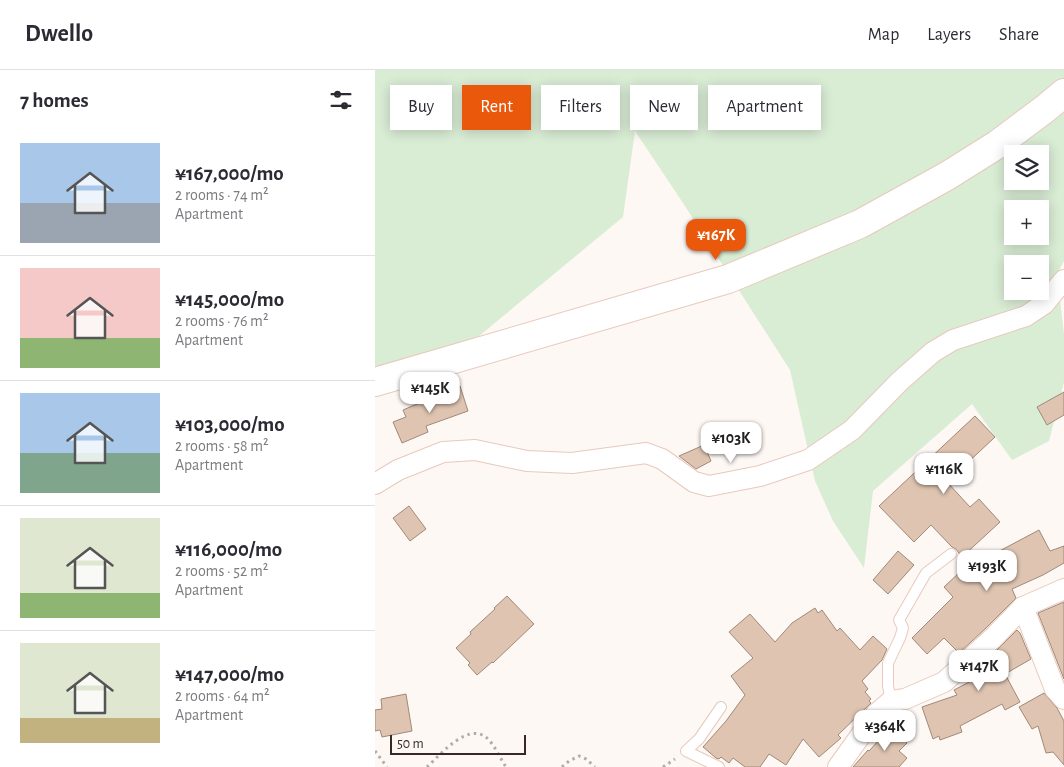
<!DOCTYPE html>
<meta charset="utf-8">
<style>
:root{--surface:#fff;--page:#f7f7f7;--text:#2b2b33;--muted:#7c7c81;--line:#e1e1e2;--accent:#ea580c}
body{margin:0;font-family:"Alegreya Sans",sans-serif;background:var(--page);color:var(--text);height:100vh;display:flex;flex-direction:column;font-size:19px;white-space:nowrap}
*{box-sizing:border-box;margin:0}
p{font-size:16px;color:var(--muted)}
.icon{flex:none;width:28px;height:28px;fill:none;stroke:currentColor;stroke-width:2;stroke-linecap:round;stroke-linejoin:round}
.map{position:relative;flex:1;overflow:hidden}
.panel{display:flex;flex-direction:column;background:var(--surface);width:375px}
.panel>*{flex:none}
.banner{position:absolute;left:15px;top:15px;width:475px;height:45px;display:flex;gap:10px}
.fabs{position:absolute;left:629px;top:75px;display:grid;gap:10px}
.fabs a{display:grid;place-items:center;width:45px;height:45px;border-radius:0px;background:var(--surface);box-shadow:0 2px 12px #0003;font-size:25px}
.scale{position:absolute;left:15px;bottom:12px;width:136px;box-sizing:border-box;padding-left:5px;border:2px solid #362a25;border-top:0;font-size:14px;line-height:18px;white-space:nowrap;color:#362a25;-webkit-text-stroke:4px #fef8f5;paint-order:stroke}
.price{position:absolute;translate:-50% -42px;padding:0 11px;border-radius:10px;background:#fff;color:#222;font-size:16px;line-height:32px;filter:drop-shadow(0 1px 2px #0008)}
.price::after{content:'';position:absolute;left:50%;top:30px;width:15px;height:11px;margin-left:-8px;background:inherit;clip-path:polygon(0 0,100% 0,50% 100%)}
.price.active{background:var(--accent);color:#fff}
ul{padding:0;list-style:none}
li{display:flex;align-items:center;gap:15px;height:125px;padding:0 20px}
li+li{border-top:1px solid var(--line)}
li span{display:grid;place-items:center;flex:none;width:140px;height:100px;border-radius:0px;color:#555}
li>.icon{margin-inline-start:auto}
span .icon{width:60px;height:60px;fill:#fffc;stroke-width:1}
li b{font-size:21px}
h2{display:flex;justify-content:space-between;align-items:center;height:60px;padding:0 20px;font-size:21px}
.tag{padding:0 18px;border-radius:0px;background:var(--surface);box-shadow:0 2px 12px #0003;font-size:18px;line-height:45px}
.tag.active{background:var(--accent);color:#fff}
header{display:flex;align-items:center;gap:30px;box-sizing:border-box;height:70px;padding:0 25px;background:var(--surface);border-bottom:1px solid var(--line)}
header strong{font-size:24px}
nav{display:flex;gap:28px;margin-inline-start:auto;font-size:18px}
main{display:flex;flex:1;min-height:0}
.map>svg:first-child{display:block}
.green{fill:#d9ecd4;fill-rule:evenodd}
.building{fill:#dec4b1;stroke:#a18977}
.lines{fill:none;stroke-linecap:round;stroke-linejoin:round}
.lane-casing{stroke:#e8c9bc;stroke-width:12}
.street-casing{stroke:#e8c9bc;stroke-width:22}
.secondary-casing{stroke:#e8c9bc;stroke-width:30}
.path{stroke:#b3aba7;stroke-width:3;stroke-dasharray:2.5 4;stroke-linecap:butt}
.lane{stroke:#fff;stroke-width:10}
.street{stroke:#fff;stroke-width:20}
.secondary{stroke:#fff;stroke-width:28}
</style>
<header>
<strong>Dwello</strong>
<nav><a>Map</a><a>Layers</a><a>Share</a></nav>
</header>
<main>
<section class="panel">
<h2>7 homes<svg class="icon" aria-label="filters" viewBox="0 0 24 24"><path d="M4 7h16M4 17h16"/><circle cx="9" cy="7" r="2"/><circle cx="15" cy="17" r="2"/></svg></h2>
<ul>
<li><span style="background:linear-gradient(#a9c7e8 60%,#9aa5b1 0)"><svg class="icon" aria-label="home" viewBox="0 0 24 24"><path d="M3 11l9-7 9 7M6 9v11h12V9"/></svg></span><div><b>¥167,000/mo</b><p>2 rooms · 74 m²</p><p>Apartment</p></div></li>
<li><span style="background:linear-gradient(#f6c9c9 70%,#8fb573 0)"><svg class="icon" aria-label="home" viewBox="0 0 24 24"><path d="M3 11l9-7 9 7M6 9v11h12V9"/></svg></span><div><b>¥145,000/mo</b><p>2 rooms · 76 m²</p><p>Apartment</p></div></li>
<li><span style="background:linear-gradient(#a9c7e8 60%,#7fa58c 0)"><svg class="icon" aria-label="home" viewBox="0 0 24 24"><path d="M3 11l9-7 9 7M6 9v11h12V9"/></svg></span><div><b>¥103,000/mo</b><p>2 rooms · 58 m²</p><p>Apartment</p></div></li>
<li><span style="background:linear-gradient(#dfe7d0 75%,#8fb573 0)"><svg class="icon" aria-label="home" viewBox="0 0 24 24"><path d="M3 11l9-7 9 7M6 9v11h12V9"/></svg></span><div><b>¥116,000/mo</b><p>2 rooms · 52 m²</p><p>Apartment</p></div></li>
<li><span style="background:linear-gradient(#dfe7d0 75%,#c2b280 0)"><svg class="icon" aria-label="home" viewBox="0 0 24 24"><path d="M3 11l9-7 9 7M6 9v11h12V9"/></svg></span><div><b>¥147,000/mo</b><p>2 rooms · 64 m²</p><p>Apartment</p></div></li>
</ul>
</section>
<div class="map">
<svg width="689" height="697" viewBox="0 0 689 697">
<rect width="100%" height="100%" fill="#fef8f5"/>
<!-- green -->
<path class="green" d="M0 0H689V191L682 204 689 264V312L674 371 637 390 597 334 498 421 489 498 458 451 440 411 415 300 308 133 260 61 248 147 104 266 0 300ZM638 84H665V111H638ZM638 139H665V166H638ZM638 194H665V221H638Z"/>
<!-- building -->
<g class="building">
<path d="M85 316 93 341 51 356 53 362 27 373 18 352 31 347 28 340 54 329 53 328Z"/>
<path d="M689 322V345L672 355 662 337Z"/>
<path d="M600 346 620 367 572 412 595 437 604 429 625 452 587 487 581 479 577 477 556 455 539 472 504 436Z"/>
<path d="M329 375 336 391 321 399 304 386Z"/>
<path d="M34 436 51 459 35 471 18 448Z"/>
<path d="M664 460 675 481 689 476V493L668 505 637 519 641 528 610 559 584 583 569 568 552 584 537 568 578 527 569 517 585 502Z"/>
<path d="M523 481 539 495 513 524 498 510Z"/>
<path d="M132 526 159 554 118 593 117 592 102 605 93 595 95 593 81 578 96 564 95 562 120 539 119 538Z"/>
<path d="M689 532V609L663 543Z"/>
<path d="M440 538 443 543 447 540 462 561 465 558 485 580 498 566 512 579 507 590 487 611 493 619 490 622 496 629 494 631 496 633 463 665 466 668 444 687 428 669 411 695 394 684 385 697H370L358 688 354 693 346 687 344 689 341 688 328 677 351 651 370 625 356 606 378 588 354 562 375 544 400 572 417 553Z"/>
<path d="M642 560 645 563 656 589 630 604 645 632 630 640 627 634 585 656 587 662 565 670 564 666 558 669 547 637 582 625 579 620 621 598 614 588Z"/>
<path d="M669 623 682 638 689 651V695L678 682 671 683 663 656 657 659 644 637Z"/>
<path d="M31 624 37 661 7 667 5 660 0 661V640L7 639 6 629Z"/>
<path d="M517 656 532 673 524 681 532 688 524 697H478L493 680 494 681Z"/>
</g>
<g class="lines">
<!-- lane casing -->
<g class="lane-casing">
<g id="lane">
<path d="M516 631 513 616V593L525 568 528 558 524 550 551 503 576 484"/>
<path d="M344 697 311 681 324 669 346 637"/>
</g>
</g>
<!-- street casing -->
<g class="street-casing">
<g id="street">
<path d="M0 414 23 400 68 382 100 380 152 391 197 393 271 383 287 389 319 412 334 416 385 406 433 390 477 360 525 311 558 282 578 270 651 246 669 234 689 210"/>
<path d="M648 537 680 619 689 629"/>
<path d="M463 697 501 644 516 631 530 629 569 612 618 568 648 537 689 519"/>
</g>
</g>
<!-- secondary casing -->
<g class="secondary-casing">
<path id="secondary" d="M0 312 353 209 485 154 572 106 623 74 671 38 689 23"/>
</g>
<!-- path -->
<g class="path">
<path d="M0 681 12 697"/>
<path d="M52 697C66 684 95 649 114 670 121 678 125 688 131 697"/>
<path d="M187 697 194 691 204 686 211 689 220 697"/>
<path d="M288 697 300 689"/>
</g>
<!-- lane -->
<use href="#lane" class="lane"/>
<!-- street -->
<use href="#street" class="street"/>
<!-- secondary -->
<use href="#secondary" class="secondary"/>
</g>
</svg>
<div class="fabs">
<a><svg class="icon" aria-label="layers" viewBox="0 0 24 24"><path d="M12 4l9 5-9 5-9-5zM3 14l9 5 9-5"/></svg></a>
<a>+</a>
<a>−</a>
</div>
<div class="scale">50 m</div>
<b class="price active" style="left:341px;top:191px">¥167K</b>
<b class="price" style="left:55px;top:344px">¥145K</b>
<b class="price" style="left:356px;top:394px">¥103K</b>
<b class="price" style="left:569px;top:425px">¥116K</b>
<b class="price" style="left:612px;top:522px">¥193K</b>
<b class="price" style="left:604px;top:622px">¥147K</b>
<b class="price" style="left:510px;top:682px">¥364K</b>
<div class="banner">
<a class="tag">Buy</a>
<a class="tag active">Rent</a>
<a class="tag">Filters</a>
<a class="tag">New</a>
<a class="tag">Apartment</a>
</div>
</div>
</main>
